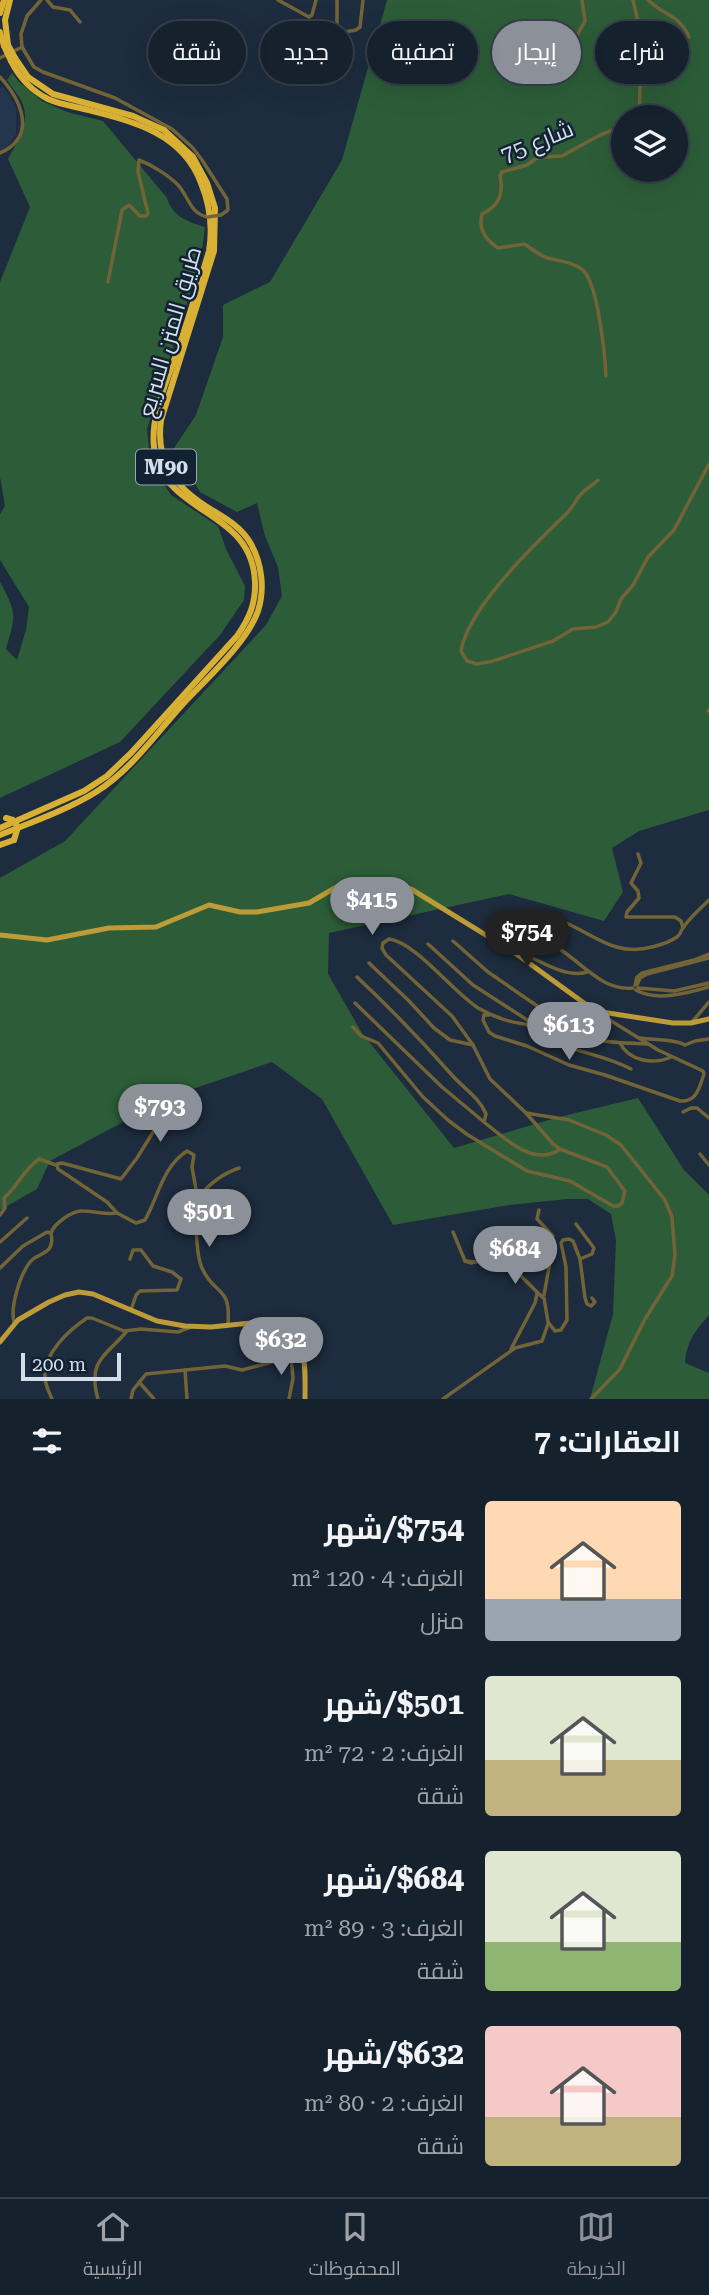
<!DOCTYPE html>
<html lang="ar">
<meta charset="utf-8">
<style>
:root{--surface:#16212e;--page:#232e3a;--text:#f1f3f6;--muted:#9ea3aa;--line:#353e4a;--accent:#8c9099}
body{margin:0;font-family:"Roboto Serif",Cairo,serif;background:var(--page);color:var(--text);direction:rtl;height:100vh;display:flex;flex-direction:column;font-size:26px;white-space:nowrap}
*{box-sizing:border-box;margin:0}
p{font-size:23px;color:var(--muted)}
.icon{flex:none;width:38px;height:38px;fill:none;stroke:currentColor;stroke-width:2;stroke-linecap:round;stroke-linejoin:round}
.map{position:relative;height:1399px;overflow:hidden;direction:ltr}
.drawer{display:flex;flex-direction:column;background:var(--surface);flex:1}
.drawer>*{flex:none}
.banner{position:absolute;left:21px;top:21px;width:668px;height:63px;direction:rtl;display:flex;gap:14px}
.fabs{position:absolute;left:611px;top:105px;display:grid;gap:14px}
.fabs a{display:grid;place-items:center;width:77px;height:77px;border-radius:50%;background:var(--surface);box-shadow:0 7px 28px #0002,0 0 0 2px var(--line);font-size:35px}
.scale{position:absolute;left:21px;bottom:18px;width:100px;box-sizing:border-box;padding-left:7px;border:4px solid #d4deea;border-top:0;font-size:19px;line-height:24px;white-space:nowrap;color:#d4deea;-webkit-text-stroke:5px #132233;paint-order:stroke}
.price{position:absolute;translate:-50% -60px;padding:0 16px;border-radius:24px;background:var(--accent);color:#fff;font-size:23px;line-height:46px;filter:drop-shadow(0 2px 4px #0008)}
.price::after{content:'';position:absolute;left:50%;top:42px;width:21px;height:16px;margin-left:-10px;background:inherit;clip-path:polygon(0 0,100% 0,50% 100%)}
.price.current{background:#222;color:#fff}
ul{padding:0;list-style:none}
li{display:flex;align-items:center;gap:21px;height:175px;padding:0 28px}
li span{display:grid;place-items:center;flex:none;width:196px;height:140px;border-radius:7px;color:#555}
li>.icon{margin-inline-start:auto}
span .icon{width:84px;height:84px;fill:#fffc;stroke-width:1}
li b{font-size:30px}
h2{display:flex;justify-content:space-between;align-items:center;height:84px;padding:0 28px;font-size:30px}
.tag{padding:0 24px;border-radius:32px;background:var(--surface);box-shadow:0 7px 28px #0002,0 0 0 2px var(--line);font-size:24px;line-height:63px}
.tag.current{background:var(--accent);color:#fff}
.tabs{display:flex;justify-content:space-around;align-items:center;height:98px;border-top:2px solid var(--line);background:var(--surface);font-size:19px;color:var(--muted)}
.tabs a{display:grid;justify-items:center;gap:4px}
.tabs .current{color:var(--accent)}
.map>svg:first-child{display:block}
.built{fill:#23364d}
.green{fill:#2c5d38;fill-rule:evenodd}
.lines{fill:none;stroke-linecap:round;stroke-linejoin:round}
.minor{stroke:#736438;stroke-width:3.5}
.major{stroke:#bc9b38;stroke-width:5}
.highway{stroke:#d8b134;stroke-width:6}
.minor-bridge{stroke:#736438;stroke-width:3.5}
.highway-bridge{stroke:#d8b134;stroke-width:6}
.labels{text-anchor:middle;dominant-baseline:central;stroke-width:5;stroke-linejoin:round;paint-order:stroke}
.shield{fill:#132233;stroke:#9aa6b3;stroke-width:2}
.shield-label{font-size:21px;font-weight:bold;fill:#d4deea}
.street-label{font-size:23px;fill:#d4deea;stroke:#132233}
</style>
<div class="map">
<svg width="709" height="1399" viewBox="0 0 709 1399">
<rect width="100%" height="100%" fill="#1d2c3e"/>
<!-- built -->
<path class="built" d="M4 87 16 108V134L5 149 0 152V88Z"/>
<!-- green -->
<g class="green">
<path d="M387 0H709V810L639 831 612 848 623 892 604 921 509 894 329 933 328 974 362 1033 454 1148 559 1117 638 1098 684 1170 709 1195V1315C695 1331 687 1341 685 1363L709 1373V1399H590L613 1314 616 1240 611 1214 588 1199H567L509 1205 393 1225 322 1099 272 1062 172 1096 50 1161 37 1189 0 1210V878L65 841 266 625 282 596 278 567 265 536 257 503 237 512 200 492 174 448 196 415 223 337V305L270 282 342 160ZM623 117H676V170H623Z"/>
<path d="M12 73 19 82 42 101 67 112 103 121 167 198C172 216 188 222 205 227L201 259 147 429 150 459 159 477 171 495 218 526 226 549 245 586 244 600 220 635 120 742 0 798V582C17 613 16 615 6 649L17 660 26 630 29 607 0 560V514L5 506 0 477V282L30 207 8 159C18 140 32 122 21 100 17 93 11 87 7 80Z"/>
</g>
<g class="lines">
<!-- minor -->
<g class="minor">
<path d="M41 0 27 16 21 34 22 47 34 67 43 72 115 98 172 129 193 148 202 160 227 199 228 210 221 215"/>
<path d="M47 0 53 7 70 10 80 22"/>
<path d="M278 0 309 17 312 15 316 0"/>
<path d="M337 0V25L345 32 356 30 360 27 363 0"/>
<path d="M633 0 638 21 633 65 641 79C638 93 643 106 634 117"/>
<path d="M648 0C663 15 680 15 689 37"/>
<path d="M576 37 585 21 582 0"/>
<path d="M0 58 22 47"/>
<path d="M0 77C21 100 38 136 0 153"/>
<path d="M108 282 122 210 129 205 140 216H146L148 213 138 172 139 160C152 165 168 175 178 185 189 197 190 214 208 217"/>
<path d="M606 376C605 355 598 284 583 270 573 262 559 261 547 258 539 255 531 248 524 244L498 248C486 240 478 229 482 214 499 206 504 194 500 176L502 172 527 165 535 159 541 157 562 156 600 135 623 126"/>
<path d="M598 480C593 485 586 489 581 494 575 501 572 509 565 515 534 545 468 608 461 651L467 661 477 664 493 661 553 641 573 629 596 627 608 622 616 612 621 599 633 585 648 557 674 530 709 464"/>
<path d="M708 711 709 710"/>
<path d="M638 854 641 863 631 883 638 891 639 898 627 912 626 917H675L681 921 683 928"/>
<path d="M453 941 488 972 546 1012 561 1026"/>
<path d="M428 944 473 985 532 1023"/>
<path d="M510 947C530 955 565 980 587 972"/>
<path d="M369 963 409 1001 434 1028 450 1040 473 1045"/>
<path d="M357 977C390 1008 421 1040 451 1074 463 1088 479 1097 486 1114L484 1122C504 1138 535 1168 560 1149"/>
<path d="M635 985 637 977 642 973 694 960 709 954"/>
<path d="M637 985 640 978 647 974 709 958"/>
<path d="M633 988C603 991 584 965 561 950 551 943 535 939 531 928L532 924 539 918C582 917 603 960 652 947 660 945 670 942 677 937 683 931 678 935 683 928 689 918 700 909 709 900"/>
<path d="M638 988 674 991 709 983"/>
<path d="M636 990C656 1002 688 993 709 987"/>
<path d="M355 1003 442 1087 484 1122"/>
<path d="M489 1015H484L483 1020 489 1032 495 1036 527 1046 569 1065 605 1075 680 1101C697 1102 699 1088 704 1074L703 1071 658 1050 600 1014"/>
<path d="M692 1022 709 1002"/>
<path d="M527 1025C561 1053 595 1050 631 1069"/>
<path d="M353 1027 361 1036 378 1043 423 1097 449 1121 468 1135 527 1171 570 1181 613 1206H618L622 1203 625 1191 607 1167 560 1149 553 1144 526 1113 490 1079 473 1045 452 1016 386 955 382 948 383 943 389 939C415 942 454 993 478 1008 492 1016 508 1022 524 1024 534 1024 542 1024 551 1025 564 1028 575 1035 587 1038 606 1043 627 1043 647 1044"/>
<path d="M640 1038C653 1040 675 1039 685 1045L695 1041 709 1039"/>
<path d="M620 1043C629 1061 653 1065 671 1057"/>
<path d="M683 1112 691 1108H697L709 1118"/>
<path d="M526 1113 569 1120 606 1135 621 1145 665 1200 672 1217 675 1255 672 1276 645 1319 620 1369 591 1399"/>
<path d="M700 1154 709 1165"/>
<path d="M117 1213 136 1223 145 1220C158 1197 163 1166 187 1151L194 1155 192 1167 198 1201"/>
<path d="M0 1215 5 1208 4 1198C18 1186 24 1169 39 1159L56 1165"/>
<path d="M576 1224 594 1248 592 1254 580 1259"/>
<path d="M453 1232 465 1261"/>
<path d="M51 1233C54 1224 72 1210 83 1211 94 1211 105 1215 117 1213L107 1202 58 1169 57 1164 62 1163 121 1179 137 1158 170 1105"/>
<path d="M0 1242 27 1218"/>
<path d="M504 1255 513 1268 542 1297"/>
<path d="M130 1259 133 1250H141L153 1266 172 1272 181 1279 177 1290 140 1291 136 1295 131 1310"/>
<path d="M476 1262 465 1261 471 1263 549 1245 553 1236 537 1219 539 1210"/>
<path d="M0 1268 23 1246 47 1232 51 1233C52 1238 53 1244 49 1249 43 1255 35 1256 30 1262 20 1275 10 1307 14 1322"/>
<path d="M544 1295 550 1262"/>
<path d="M544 1298 548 1322 555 1331 561 1330 567 1320 566 1267 561 1243 563 1240 569 1239 573 1241 580 1259 585 1298 587 1304 591 1306 595 1302 592 1298"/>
<path d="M228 1324C231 1284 214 1296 202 1268 196 1255 194 1210 200 1197 208 1184 224 1173 239 1168"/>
<path d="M511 1349 535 1303 537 1294"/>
<path d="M185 1370 187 1399"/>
<path d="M139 1382 154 1399"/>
<path d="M52 1399C49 1392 45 1385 45 1377 43 1354 69 1330 87 1318H92L124 1331 141 1329 178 1332 191 1327"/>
<path d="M98 1399C87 1360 106 1356 127 1331"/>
<path d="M131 1399 133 1390 146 1374 225 1366 242 1370 291 1357 297 1343"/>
<path d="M289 1399 293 1378 291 1357"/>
<path d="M443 1399 515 1348 542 1341 548 1324"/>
</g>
<!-- major -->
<g class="major">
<path d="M0 935 47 940 109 928 156 927 209 905 240 912H257L309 903 340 885 355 881 398 884 411 889 515 953 595 1011 673 1023H691L709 1019"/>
<path d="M0 1342 18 1320 49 1302 65 1295 79 1292 93 1294 157 1321 185 1326 211 1327 272 1321C309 1330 305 1369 305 1399"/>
</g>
<!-- highway -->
<g class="highway">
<path d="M0 13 4 0"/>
<path d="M0 32 4 46"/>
<path d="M8 45 5 20 10 0"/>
<path d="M0 828 84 791 107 776 131 753 237 636C249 619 256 603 255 582 252 507 163 517 154 447 150 413 170 375 180 343 190 313 200 282 209 251 213 227 210 205 201 183 182 132 131 121 84 109 72 106 59 104 48 99 32 91 19 77 11 61"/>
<path d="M0 835C32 822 67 810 96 792 131 770 155 735 182 705 205 680 247 643 258 611 265 589 262 564 251 544 242 528 227 519 212 510 176 488 155 464 161 420L214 251 215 208 207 183 193 157 164 130 133 116 53 94 28 77 15 58"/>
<path d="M0 845 14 840"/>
</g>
<!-- minor-bridge -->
<path class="minor-bridge" d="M208 217 221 215"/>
<!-- highway-bridge -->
<g class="highway-bridge">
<path d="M8 45 15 58"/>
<path d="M4 46 11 61"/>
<path d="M6 818 13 820 18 827 14 840"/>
</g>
</g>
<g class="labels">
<!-- shield labels -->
<rect class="shield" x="136" y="449.5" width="60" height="35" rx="5"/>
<g class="shield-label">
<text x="166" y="467">M90</text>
</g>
<!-- street labels -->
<g class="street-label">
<text transform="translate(537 142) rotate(-22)">شارع 75</text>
<text transform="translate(170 332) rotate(-74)">طريق المتن السريع</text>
</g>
</g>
</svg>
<div class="fabs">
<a><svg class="icon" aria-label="layers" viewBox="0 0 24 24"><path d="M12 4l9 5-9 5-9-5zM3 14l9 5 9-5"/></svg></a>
</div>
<div class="scale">200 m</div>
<b class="price" style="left:372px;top:937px">$415</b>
<b class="price current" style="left:527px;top:969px">$754</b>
<b class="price" style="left:569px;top:1062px">$613</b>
<b class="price" style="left:160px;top:1144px">$793</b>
<b class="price" style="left:209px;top:1249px">$501</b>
<b class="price" style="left:515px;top:1286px">$684</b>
<b class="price" style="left:281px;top:1377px">$632</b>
<div class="banner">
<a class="tag">شراء</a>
<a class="tag current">إيجار</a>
<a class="tag">تصفية</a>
<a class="tag">جديد</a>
<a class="tag">شقة</a>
</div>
</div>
<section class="drawer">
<h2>العقارات: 7<svg class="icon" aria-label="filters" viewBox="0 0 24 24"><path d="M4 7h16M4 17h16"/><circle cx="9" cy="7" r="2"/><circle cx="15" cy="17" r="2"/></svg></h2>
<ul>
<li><span style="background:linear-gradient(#ffd9b3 70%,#9aa5b1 0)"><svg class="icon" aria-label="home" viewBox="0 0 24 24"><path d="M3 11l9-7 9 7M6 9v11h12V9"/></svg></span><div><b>$754/شهر</b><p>الغرف: 4 · 120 m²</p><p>منزل</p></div></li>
<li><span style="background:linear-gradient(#dfe7d0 60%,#c2b280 0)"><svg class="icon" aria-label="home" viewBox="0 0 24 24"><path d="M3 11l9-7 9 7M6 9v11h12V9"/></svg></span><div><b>$501/شهر</b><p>الغرف: 2 · 72 m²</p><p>شقة</p></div></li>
<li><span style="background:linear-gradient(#dfe7d0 65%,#8fb573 0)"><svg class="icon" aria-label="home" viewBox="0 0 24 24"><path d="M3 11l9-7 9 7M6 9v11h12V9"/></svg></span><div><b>$684/شهر</b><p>الغرف: 3 · 89 m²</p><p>شقة</p></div></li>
<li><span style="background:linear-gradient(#f6c9c9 65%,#c2b280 0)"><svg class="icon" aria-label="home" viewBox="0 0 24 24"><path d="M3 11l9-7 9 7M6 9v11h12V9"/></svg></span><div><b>$632/شهر</b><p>الغرف: 2 · 80 m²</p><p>شقة</p></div></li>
</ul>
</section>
<nav class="tabs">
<a class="current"><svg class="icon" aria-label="map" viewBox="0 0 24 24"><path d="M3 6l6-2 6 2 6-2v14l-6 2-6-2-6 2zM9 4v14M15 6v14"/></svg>الخريطة</a>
<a><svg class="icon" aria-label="saved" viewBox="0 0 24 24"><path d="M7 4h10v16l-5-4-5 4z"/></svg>المحفوظات</a>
<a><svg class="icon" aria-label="home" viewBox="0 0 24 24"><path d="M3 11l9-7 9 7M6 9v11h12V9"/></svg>الرئيسية</a>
</nav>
